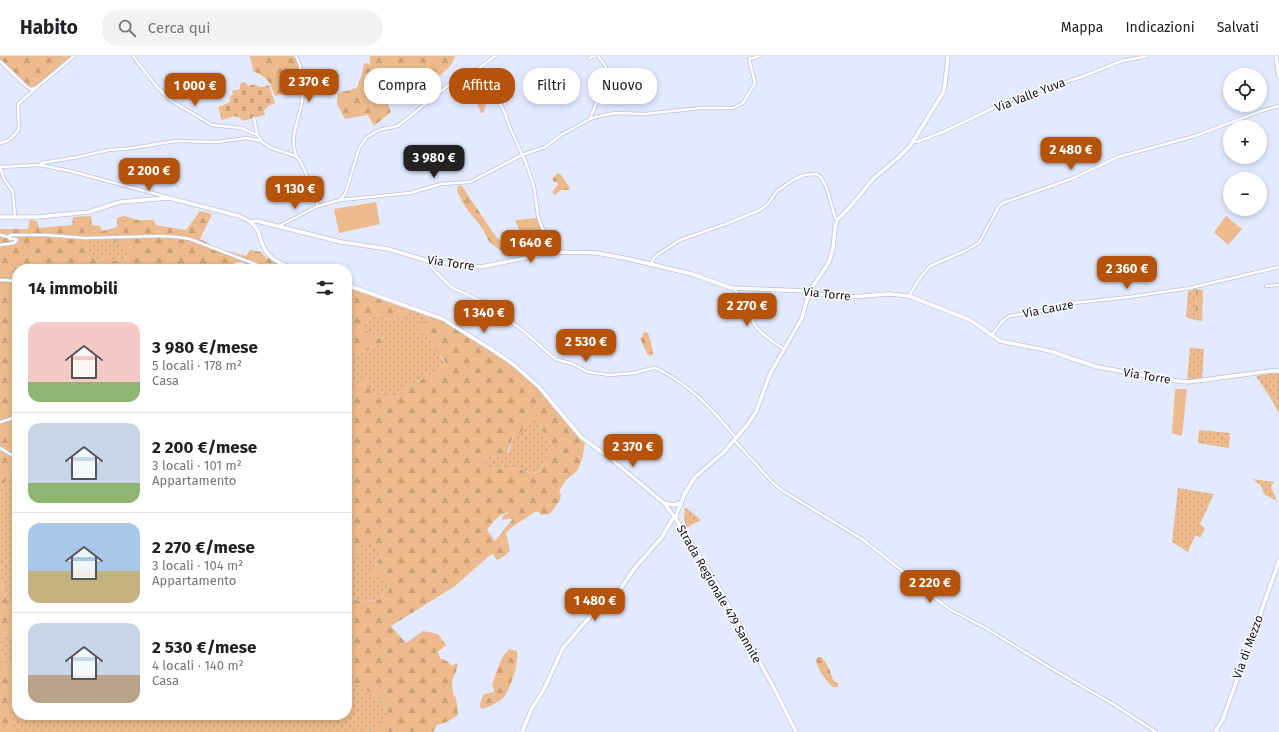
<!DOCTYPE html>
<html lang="it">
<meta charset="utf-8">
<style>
:root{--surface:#fff;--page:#f2f2f2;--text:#202124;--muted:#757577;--line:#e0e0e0;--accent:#b45309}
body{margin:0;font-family:"Fira Sans",sans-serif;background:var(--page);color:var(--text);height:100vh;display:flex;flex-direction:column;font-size:15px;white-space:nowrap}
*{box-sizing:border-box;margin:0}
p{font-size:13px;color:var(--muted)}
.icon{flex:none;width:22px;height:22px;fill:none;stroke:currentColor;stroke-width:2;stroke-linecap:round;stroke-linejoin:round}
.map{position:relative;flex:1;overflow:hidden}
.side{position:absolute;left:12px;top:208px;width:340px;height:456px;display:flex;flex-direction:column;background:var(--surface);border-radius:16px;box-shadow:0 2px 6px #0003}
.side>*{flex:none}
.banner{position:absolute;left:364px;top:12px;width:380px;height:36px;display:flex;gap:8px}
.tools{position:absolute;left:1223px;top:12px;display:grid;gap:8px}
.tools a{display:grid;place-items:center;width:44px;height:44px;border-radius:50%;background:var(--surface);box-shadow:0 2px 6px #0003;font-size:20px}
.price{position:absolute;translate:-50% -34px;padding:0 9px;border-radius:8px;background:var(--accent);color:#fff;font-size:13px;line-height:26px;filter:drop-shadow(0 1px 2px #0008)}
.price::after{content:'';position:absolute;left:50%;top:24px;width:12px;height:9px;margin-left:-6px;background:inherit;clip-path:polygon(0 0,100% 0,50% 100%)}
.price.current{background:#222;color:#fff}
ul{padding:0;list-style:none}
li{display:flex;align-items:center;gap:12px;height:100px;padding:0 16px}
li+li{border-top:1px solid var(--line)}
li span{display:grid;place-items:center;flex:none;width:112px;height:80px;border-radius:12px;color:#555}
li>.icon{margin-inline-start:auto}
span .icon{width:48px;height:48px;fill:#fffc;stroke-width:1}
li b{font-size:17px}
h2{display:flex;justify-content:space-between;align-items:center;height:48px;padding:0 16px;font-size:17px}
.chip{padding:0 14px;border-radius:16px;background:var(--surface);box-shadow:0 2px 6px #0003;font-size:14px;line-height:36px}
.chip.current{background:var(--accent);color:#fff}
header{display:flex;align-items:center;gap:24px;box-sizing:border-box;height:56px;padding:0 20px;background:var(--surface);border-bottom:1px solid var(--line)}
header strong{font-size:19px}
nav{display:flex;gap:22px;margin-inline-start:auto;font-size:14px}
.search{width:280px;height:36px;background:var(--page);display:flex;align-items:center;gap:10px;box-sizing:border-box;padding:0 14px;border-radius:16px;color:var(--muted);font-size:15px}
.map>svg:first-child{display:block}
.grass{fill:url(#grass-dots)}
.forest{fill:url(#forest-firs);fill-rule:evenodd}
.cemetery{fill:url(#cemetery-stones)}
.green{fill:#ecba8c}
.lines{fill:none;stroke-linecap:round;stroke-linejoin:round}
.street-casing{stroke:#bac2dc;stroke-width:4}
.secondary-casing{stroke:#bac2dc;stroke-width:5}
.primary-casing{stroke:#bac2dc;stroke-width:5}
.street{stroke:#fff;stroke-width:2.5}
.secondary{stroke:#fff;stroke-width:3.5}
.primary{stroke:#fff;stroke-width:3.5}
.labels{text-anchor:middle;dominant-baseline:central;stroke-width:3;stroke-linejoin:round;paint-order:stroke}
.street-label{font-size:12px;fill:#11141d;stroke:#fff}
</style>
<header>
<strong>Habito</strong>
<div class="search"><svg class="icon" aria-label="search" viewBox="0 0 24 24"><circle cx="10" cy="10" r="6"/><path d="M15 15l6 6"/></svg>Cerca qui</div>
<nav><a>Mappa</a><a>Indicazioni</a><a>Salvati</a></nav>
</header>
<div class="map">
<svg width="1279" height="676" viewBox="0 0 1279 676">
<defs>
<pattern id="grass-dots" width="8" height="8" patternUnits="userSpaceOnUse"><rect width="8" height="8" fill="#ecba8c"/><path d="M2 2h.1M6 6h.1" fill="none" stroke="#c99f78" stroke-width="1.8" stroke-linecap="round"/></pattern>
<pattern id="forest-firs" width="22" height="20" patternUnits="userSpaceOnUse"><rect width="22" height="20" fill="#ecba8c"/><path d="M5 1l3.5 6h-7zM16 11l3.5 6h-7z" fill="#c99f78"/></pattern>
<pattern id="cemetery-stones" width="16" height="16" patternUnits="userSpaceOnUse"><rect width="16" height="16" fill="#ecba8c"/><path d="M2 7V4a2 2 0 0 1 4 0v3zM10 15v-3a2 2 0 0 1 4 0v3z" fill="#c99f78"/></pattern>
</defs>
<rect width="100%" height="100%" fill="#e3eaff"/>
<!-- grass -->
<g class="grass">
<path d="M105 181 131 192 124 203 113 205 108 199 100 205C92 202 84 192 88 183Z"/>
<path d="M1196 233 1195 264 1186 261 1188 235Z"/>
<path d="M410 254 432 263 428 267 426 280 430 284 435 294 446 307 436 317 429 319 410 330 400 340 387 342 373 338 362 327 358 331H347V333V297C359 299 373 293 382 285L375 279 361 273 368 265 375 258 392 265Z"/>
<path d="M1190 292 1204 293 1202 323 1187 324Z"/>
<path d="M1274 317H1279V358L1272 344 1256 320Z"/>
<path d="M533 361 538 365 550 389 549 399 539 416C528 418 521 412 510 412 501 412 494 414 484 410L486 403 490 400 501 401 509 396 513 380Z"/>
<path d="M1199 374 1230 377 1229 392 1198 387Z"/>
<path d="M17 403V558L4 539 0 507V440L3 428 6 425Z"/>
<path d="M1253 423 1274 426 1271 431 1277 445 1264 438 1261 430Z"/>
<path d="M1178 432 1214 438 1200 468 1205 472 1201 481 1195 480 1188 496 1172 486Z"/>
<path d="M685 451 701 464 686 472 684 463Z"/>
<path d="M363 485C372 486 377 490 381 497L379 505 375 509 386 525 389 534 378 544 361 545 349 543 347 523V506L359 493Z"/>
<path d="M15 577 17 578V613L3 608 1 589 4 581Z"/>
<path d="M347 624 362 631 383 646 389 658 369 676H12V668L21 659H347Z"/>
</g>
<!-- forest -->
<g class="forest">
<path d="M0 0H74L36 32 31 33 0 5Z"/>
<path d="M249 0H296L301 15 303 34 297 37 287 36 286 38 275 40C269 24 268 22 253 15L251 4Z"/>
<path d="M370 0H455C448 26 406 31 388 49L391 56 374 70 368 59 345 63 337 48 338 37 357 32 362 18 364 7 370 8Z"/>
<path d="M470 36 483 37 491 42V44L486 47 483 57H481L476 44 469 40 468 37Z"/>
<path d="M558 117 561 119 570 132 569 134H561L555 139 553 138C552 133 556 132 558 129L557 126 553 125 552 122Z"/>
<path d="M460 129 462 130 496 181 515 195 514 197C508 199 497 192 492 188 487 184 486 179 484 175 475 161 460 149 457 132Z"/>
<path d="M200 155 212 158 200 183 219 193 246 200 250 194 261 196 267 203 270 200 294 213H259L242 206 234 207 239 213H17V403L6 425 3 428 0 440V173H28L30 164 37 165 39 172 72 169 73 161 91 160 92 169 100 170 102 175 117 171V162L124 160 138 164H153L156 169 186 174ZM105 181 131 192 124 203 113 205 108 199 100 205C92 202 84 192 88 183H101Z"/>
<path d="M347 229 443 263 494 295 539 331 585 384 583 400 578 414 566 424 559 435 561 438 560 444 550 458 541 459 539 456H535L512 471 506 477 510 495 503 501 497 504 493 498 489 500 455 530 391 570 406 587 423 575 438 578 446 589 438 596 440 602 447 605 452 610 457 607 458 609 452 625 453 638 456 642 458 659 447 666 437 669 433 676H369L389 658 383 646 362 631 347 624V523L351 532 350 543 361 545 378 544 389 534 386 525 370 519C374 512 379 506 381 498 377 490 372 486 363 485L359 493 347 506V331L352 330 358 331 366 321 370 334 373 338 387 342 400 340 410 330 429 319 436 317 446 307 442 301 438 300 430 284 414 271 422 266 428 267 432 263 410 254 392 265H384L381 260 375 258 368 265 361 273 375 279 383 285C373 293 359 299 347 297ZM533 361 538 365 550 389 549 399 539 416C528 418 521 412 510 412 501 412 494 414 485 410L486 403 490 400 501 401H506L513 380 520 377ZM509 456 503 460 502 464 511 462 512 464 495 485 487 474C494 465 497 459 509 456Z"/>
<path d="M646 276 648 277 651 286 653 298 651 300 647 298 640 282 643 280V277Z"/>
<path d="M0 507 4 539 17 558V578L15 577 4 581 1 589 3 608 17 613V659H21L12 668V676H0Z"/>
<path d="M509 593 517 595C519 607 511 632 503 642 500 646 486 652 481 653 479 648 481 643 484 638L494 636V634L492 629C497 616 499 603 509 593Z"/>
<path d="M818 601H821C828 609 830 613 833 624L839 628 838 631H833C827 626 816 612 816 603Z"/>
</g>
<!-- cemetery -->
<g class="cemetery">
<path d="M243 26 246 27 248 30 256 28 257 30 262 31 269 29 275 47 268 50 264 55 265 59 242 65 241 62 234 60 222 64 218 51 231 46 229 42 233 38 232 35 240 33V28Z"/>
<path d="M1196 233 1203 234 1202 265 1195 264Z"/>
</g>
<!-- green -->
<g class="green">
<path d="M322 120 325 137 316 139 312 122Z"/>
<path d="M376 146 380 168 339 177 334 153Z"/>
<path d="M1226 160 1242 173 1228 189 1214 176Z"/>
<path d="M537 162 544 179 525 183 519 174 515 164Z"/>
<path d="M1175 333H1187L1182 380 1172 377Z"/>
</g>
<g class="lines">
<!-- street casing -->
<g class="street-casing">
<g id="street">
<path d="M133 0 157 31 170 44 212 69 241 72 257 79 261 84"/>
<path d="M296 0C303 14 304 31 302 46 299 63 288 84 297 101"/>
<path d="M589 2 595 0"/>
<path d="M0 5 27 31 31 33 36 32 74 0"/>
<path d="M479 12 504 55 510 72 526 107 534 131 538 160 544 177 554 196"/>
<path d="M254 62 257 78"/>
<path d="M590 63 603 30 606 13V11L598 0"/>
<path d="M914 86H917L943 76 1008 45 1081 21 1122 5 1148 0"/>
<path d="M0 87C9 86 14 80 19 73L18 48 36 32"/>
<path d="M40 109 42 107 78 101 109 94 133 92 175 85 217 86 246 82 261 85 271 92 293 99 299 103 305 115 318 150"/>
<path d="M0 111 40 109 70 115 167 141"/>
<path d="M0 111 4 123 13 136 15 161"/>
<path d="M340 144 410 137 441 128 470 126 522 99 545 91 561 79 590 63 596 61 615 57 644 58 702 52H733L743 47 755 27 749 3 760 0"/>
<path d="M279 170 318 150 340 144 345 138 348 129 359 92 367 81 379 74 398 70 455 24 479 12 495 0"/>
<path d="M0 179 9 181 10 183H16L17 184 14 187 0 189"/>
<path d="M9 181 11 179H46L85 182 162 180 177 181 190 183 268 213"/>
<path d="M428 205 430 209 434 214 451 231 489 249 526 277 555 303 573 308 588 316 610 319 634 317 653 312H656C691 330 712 352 736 382"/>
<path d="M651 209 653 203 657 199 680 184 726 168 760 154 768 148 777 135 793 124 804 119 816 118 820 120 826 130 835 161 837 164"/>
<path d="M0 224 17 225"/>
<path d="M1266 230 1279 229"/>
<path d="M734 232C738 240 746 243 750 251 753 256 750 261 753 266 757 275 776 288 784 293"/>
<path d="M909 240 920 222 930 210 965 195 979 187 999 150 1003 147 1071 123 1118 101 1195 80 1261 55 1279 50"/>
<path d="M991 279C998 273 1001 263 1010 260L1046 254 1074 247 1129 241 1190 232 1279 211"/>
<path d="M0 366 17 361"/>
<path d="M734 384 773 427 783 435 862 483 910 521 936 543 951 554 984 571 1054 614 1113 648 1156 676"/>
<path d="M0 392 17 402"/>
</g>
</g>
<!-- secondary casing -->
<g class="secondary-casing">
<g id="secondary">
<path d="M1276 0 1279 20"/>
<path d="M0 161H38L89 156 120 146 169 142 239 160C266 171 255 184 269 199 275 206 286 210 294 213"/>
<path d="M251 166 257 165 341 186 388 193 428 205 481 211 554 196 597 197 629 203 692 218 731 232 806 235 816 238 850 241 889 238 909 240 970 264 1000 285 1050 295 1097 311 1177 325 1188 326 1271 315H1279"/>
<path d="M347 229 443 263 494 295 513 308 539 331 581 381 610 402 664 447 674 449 681 447"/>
<path d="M522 676 532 652 544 633 563 592 594 556 617 538 634 513 662 481 672 464 676 461 673 459 664 447"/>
<path d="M1215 676 1223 663 1279 505"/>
</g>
</g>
<!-- primary casing -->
<g class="primary-casing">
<path id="primary" d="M796 676 775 634 713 521 678 467 676 463 677 457 685 437 695 421 724 396 748 368 756 356 770 318 802 262 809 236 829 206 833 192 835 172 837 164 850 151 874 122 898 102 910 90 943 37 945 28 948 0"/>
</g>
<!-- street -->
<use href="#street" class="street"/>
<!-- secondary -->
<use href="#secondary" class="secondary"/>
<!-- primary -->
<use href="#primary" class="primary"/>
</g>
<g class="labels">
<!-- street labels -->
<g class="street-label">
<text transform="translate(1030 39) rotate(-21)">Via Valle Yuva</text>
<text transform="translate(451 207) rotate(8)">Via Torre</text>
<text transform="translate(827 238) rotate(6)">Via Torre</text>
<text transform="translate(1048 253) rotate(-11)">Via Cauze</text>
<text transform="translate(1147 320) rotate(9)">Via Torre</text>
<text transform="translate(719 538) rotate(60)">Strada Regionale 479 Sannite</text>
<text transform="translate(1248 591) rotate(-70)">Via di Mezzo</text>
</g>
</g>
</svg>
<div class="tools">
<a><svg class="icon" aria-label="locate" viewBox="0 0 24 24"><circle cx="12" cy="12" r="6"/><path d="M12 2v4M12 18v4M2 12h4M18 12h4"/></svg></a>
<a>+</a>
<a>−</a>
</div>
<b class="price" style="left:309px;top:47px">2 370 €</b>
<b class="price" style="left:195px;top:51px">1 000 €</b>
<b class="price" style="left:1071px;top:115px">2 480 €</b>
<b class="price current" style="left:434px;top:123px">3 980 €</b>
<b class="price" style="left:149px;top:136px">2 200 €</b>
<b class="price" style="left:295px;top:154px">1 130 €</b>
<b class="price" style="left:531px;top:208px">1 640 €</b>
<b class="price" style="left:1127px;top:234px">2 360 €</b>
<b class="price" style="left:747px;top:271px">2 270 €</b>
<b class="price" style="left:484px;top:278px">1 340 €</b>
<b class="price" style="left:586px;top:307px">2 530 €</b>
<b class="price" style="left:633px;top:412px">2 370 €</b>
<b class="price" style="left:930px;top:548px">2 220 €</b>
<b class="price" style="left:595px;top:566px">1 480 €</b>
<div class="banner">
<a class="chip">Compra</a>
<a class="chip current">Affitta</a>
<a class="chip">Filtri</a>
<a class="chip">Nuovo</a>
</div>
<section class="side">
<h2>14 immobili<svg class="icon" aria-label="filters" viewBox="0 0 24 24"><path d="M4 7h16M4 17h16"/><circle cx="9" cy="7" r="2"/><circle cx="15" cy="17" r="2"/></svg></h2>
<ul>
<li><span style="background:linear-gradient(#f6c9c9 75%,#8fb573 0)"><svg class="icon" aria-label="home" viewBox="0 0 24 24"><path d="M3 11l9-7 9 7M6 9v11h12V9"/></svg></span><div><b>3 980 €/mese</b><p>5 locali · 178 m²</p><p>Casa</p></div></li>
<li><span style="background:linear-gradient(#c9d6e8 75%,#8fb573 0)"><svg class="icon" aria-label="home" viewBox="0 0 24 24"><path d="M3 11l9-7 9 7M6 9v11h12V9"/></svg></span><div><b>2 200 €/mese</b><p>3 locali · 101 m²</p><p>Appartamento</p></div></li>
<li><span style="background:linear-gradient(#a9c7e8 60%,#c2b280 0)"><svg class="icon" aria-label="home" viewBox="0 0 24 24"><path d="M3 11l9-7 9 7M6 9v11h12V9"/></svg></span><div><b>2 270 €/mese</b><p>3 locali · 104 m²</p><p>Appartamento</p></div></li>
<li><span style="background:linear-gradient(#c9d6e8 65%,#b9a48a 0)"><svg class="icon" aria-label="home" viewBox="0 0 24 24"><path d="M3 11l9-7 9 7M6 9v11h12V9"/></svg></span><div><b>2 530 €/mese</b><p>4 locali · 140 m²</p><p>Casa</p></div></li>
</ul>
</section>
</div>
